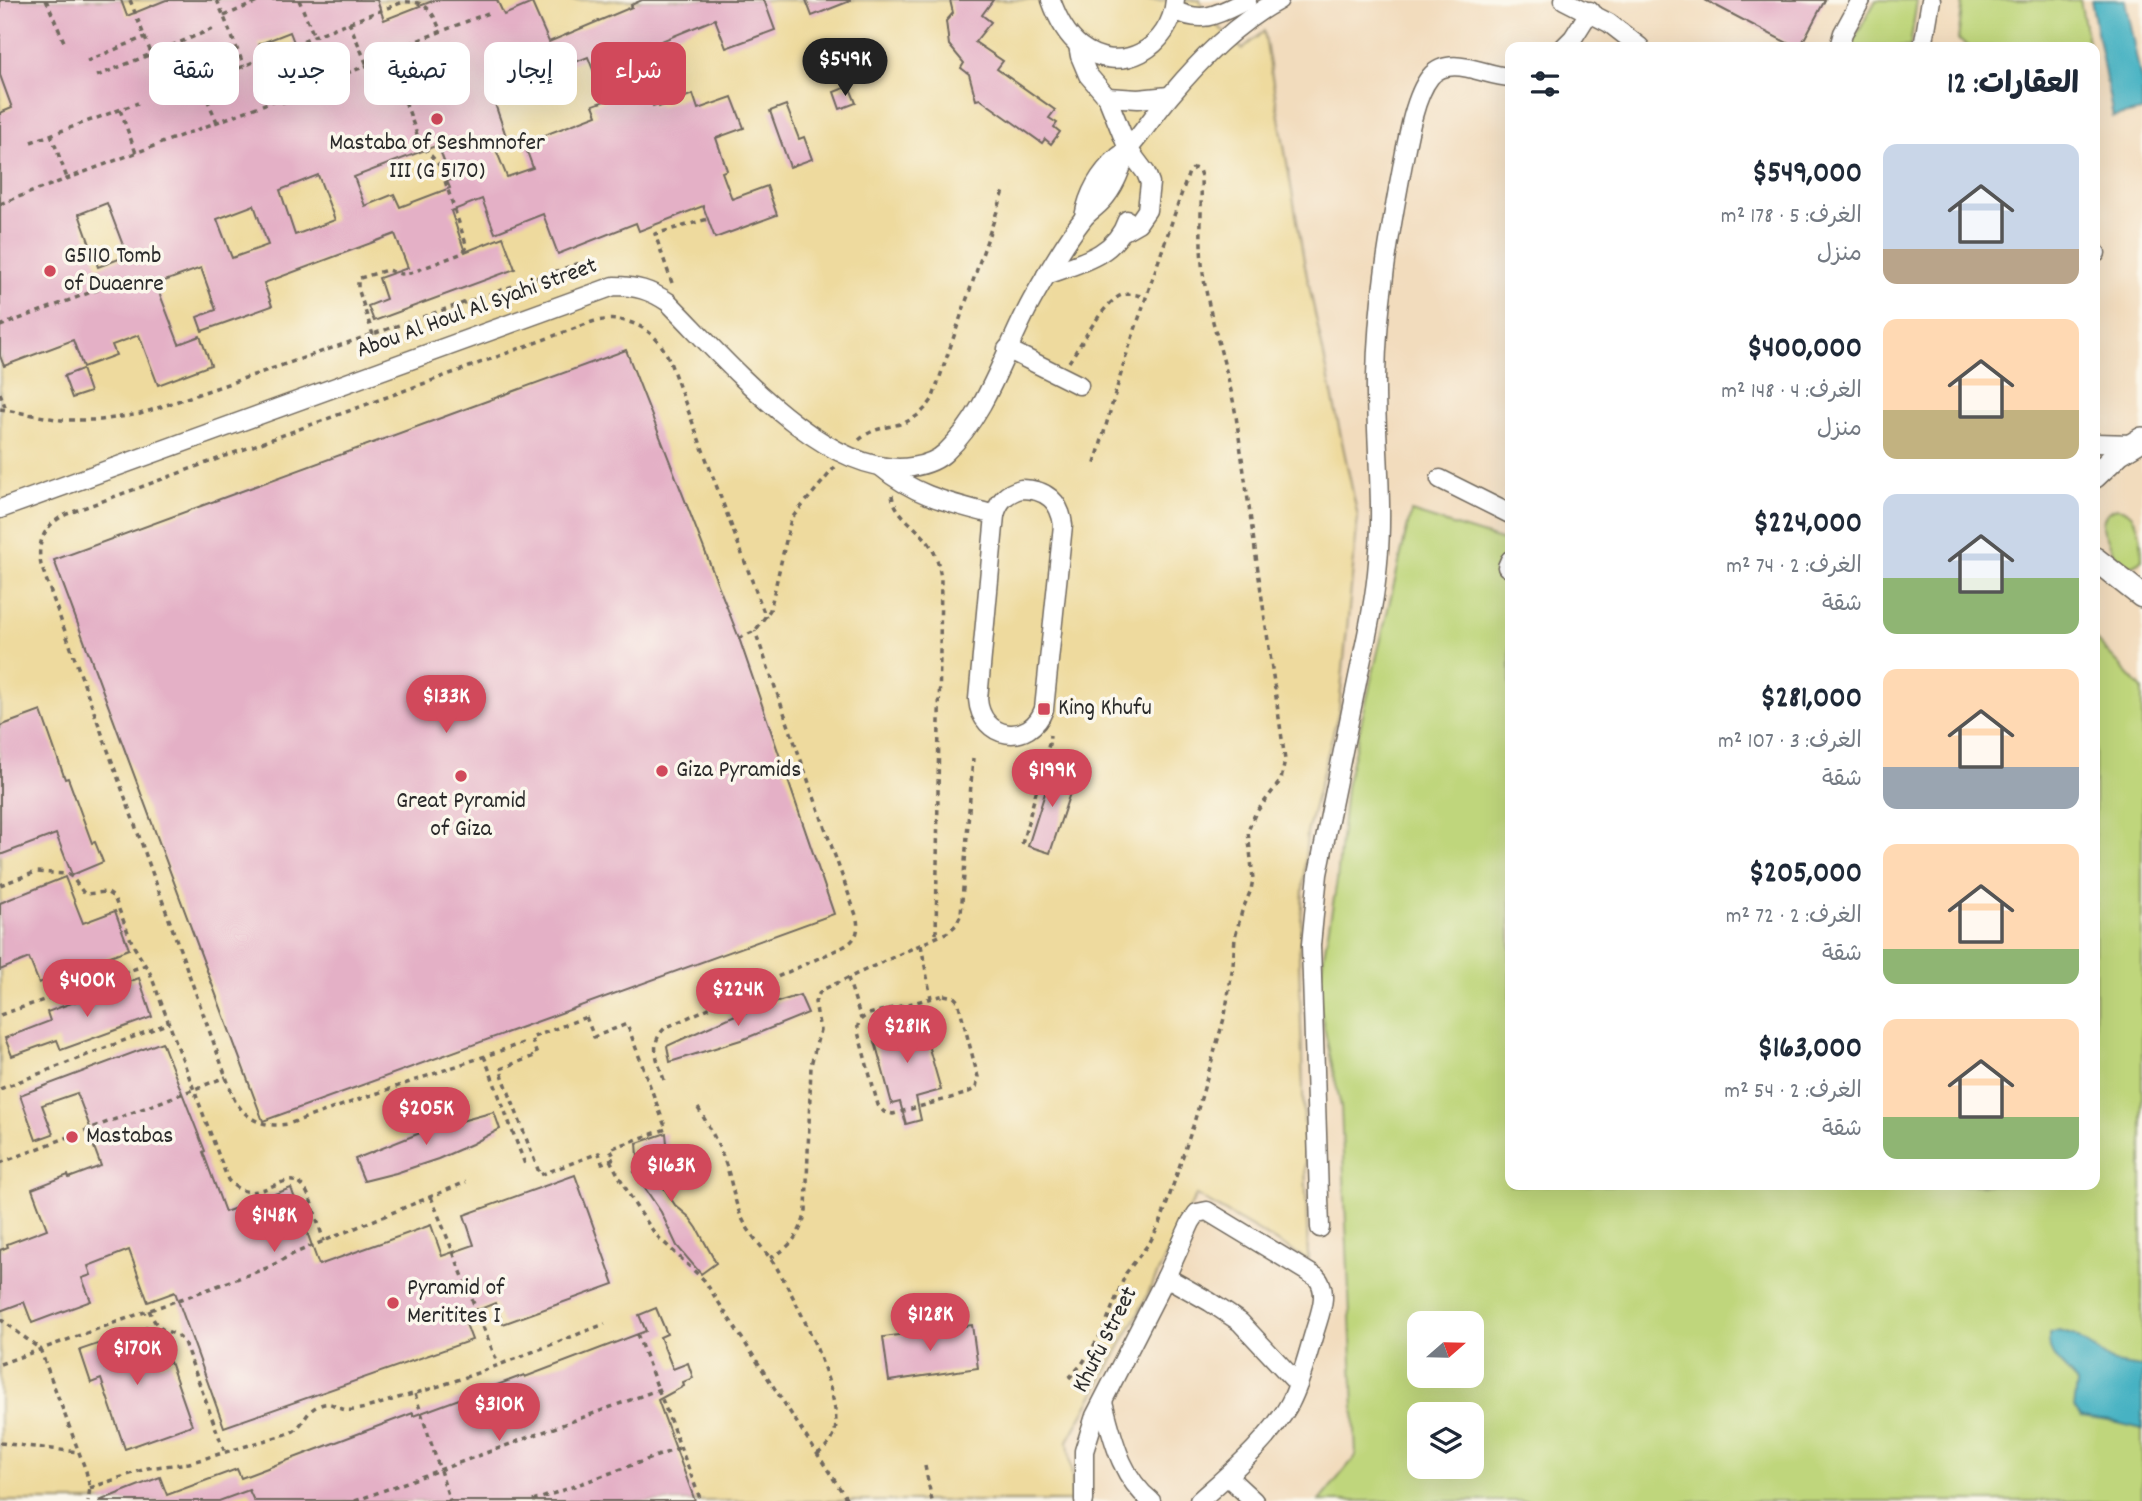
<!DOCTYPE html>
<html lang="ar">
<meta charset="utf-8">
<style>
:root{--surface:#fff;--page:#f6f6f7;--text:#1f2937;--muted:#747a83;--accent:#d1495b}
body{margin:0;font-family:Dekko,"Playpen Sans Arabic",sans-serif;background:var(--page);color:var(--text);direction:rtl;height:100vh;display:flex;flex-direction:column;font-size:26px;white-space:nowrap}
*{box-sizing:border-box;margin:0}
p{font-size:23px;color:var(--muted)}
.icon{flex:none;width:38px;height:38px;fill:none;stroke:currentColor;stroke-width:2;stroke-linecap:round;stroke-linejoin:round}
.map{position:relative;flex:1;overflow:hidden;direction:ltr}
.side{position:absolute;left:1505px;top:42px;width:595px;height:1148px;display:flex;flex-direction:column;background:var(--surface);border-radius:14px;box-shadow:0 7px 28px #0002;direction:rtl}
.side>*{flex:none}
.guide{position:absolute;left:21px;top:42px;width:665px;height:63px;direction:rtl;display:flex;gap:14px}
.needle{width:46px;rotate:70deg}
.buttons{position:absolute;left:1407px;top:1311px;display:grid;gap:14px}
.buttons a{display:grid;place-items:center;width:77px;height:77px;border-radius:14px;background:var(--surface);box-shadow:0 7px 28px #0002;font-size:35px}
.price{position:absolute;translate:-50% -60px;padding:0 16px;border-radius:24px;background:var(--accent);color:#fff;font-size:23px;line-height:46px;filter:drop-shadow(0 2px 4px #0008)}
.price::after{content:'';position:absolute;left:50%;top:42px;width:21px;height:16px;margin-left:-10px;background:inherit;clip-path:polygon(0 0,100% 0,50% 100%)}
.price.current{background:#222;color:#fff}
ul{padding:0;list-style:none}
li{display:flex;align-items:center;gap:21px;height:175px;padding:0 21px}
li span{display:grid;place-items:center;flex:none;width:196px;height:140px;border-radius:14px;color:#555}
li>.icon{margin-inline-start:auto}
span .icon{width:84px;height:84px;fill:#fffc;stroke-width:1}
li b{font-size:30px}
h2{display:flex;justify-content:space-between;align-items:center;height:84px;padding:0 21px;font-size:30px}
.pill{padding:0 24px;border-radius:14px;background:var(--surface);box-shadow:0 7px 28px #0002;font-size:24px;line-height:63px}
.pill.current{background:var(--accent);color:#fff}
.map>svg:first-child{display:block}
.green{fill:#bfd67b;stroke:#758053;stroke-width:2;fill-rule:evenodd}
.sand{fill:#eeda9e;stroke:#8c8264;stroke-width:2}
.water{fill:#46b2c3;stroke:#386e77;stroke-width:2}
.building{fill:#e4b0c6;fill-rule:evenodd}
.lines{fill:none;stroke-linecap:round;stroke-linejoin:round}
.minor-casing{stroke:#71695e;stroke-width:21}
.major-casing{stroke:#71695e;stroke-width:26}
.path{stroke:#71695e;stroke-width:3.5;stroke-dasharray:5 5;stroke-linecap:butt}
.minor{stroke:#fff;stroke-width:18}
.major{stroke:#fff;stroke-width:23}
.poi-dot{fill:#d1495b;stroke:#fbf7ec;stroke-width:2.5}
.labels{text-anchor:middle;dominant-baseline:central;stroke-width:7;stroke-linejoin:round;paint-order:stroke}
.poi-label{font-size:24px;fill:#2b2b2b;stroke:#fbf7ec;text-anchor:start}
.street-label{font-size:24px;fill:#2b2b2b;stroke:#fbf7ec}
</style>
<div class="map">
<svg width="2142" height="1501" viewBox="0 0 2142 1501">
<rect width="100%" height="100%" fill="#fbf7ec"/>
<filter id="ink" filterUnits="userSpaceOnUse"><feTurbulence type="fractalNoise" baseFrequency=".0143" numOctaves="2"/><feDisplacementMap in="SourceGraphic" scale="14" xChannelSelector="R" yChannelSelector="G"/><feConvolveMatrix kernelMatrix="1 2 1 2 8 2 1 2 1" color-interpolation-filters="sRGB"/></filter>
<filter id="wash" filterUnits="userSpaceOnUse"><feTurbulence type="fractalNoise" baseFrequency=".00686" numOctaves="4" result="noise"/><feDisplacementMap in="SourceGraphic" scale="28" xChannelSelector="R" yChannelSelector="G"/><feGaussianBlur stdDeviation="1.57" result="paint"/><feColorMatrix in="noise" values="0 0 0 0 0 0 0 0 0 0 0 0 0 0 0 0 0 1.4 0 .05"/><feComposite in="paint" operator="in"/></filter>
<g filter="url(#wash)">
<rect width="100%" height="100%" fill="#f2dcbd"/>
<!-- green -->
<g class="green">
<path d="M1876 0H1917L1910 47H1850Z"/>
<path d="M1963 0H2080L2089 47H1971L1958 40Z"/>
<path d="M2117 508C2140 510 2142 541 2142 559 2121 579 2111 547 2104 531 2101 520 2105 511 2117 508Z"/>
<path d="M1411 512 1510 543V1185H2095V639L2142 689V1501H1319L1356 1456 1341 1107 1317 994 1337 881 1346 787ZM1419 1323H1472V1376H1419ZM1419 1414H1472V1466H1419Z"/>
</g>
<!-- sand -->
<path class="sand" d="M0 0H1200L1209 28 1215 23 1242 49 1264 31 1305 266 1358 517 1339 710 1307 833 1303 890 1299 958 1308 1260 1196 1195 1137 1316 1068 1441 1072 1476V1501H0Z"/>
<!-- water -->
<g class="water">
<path d="M2091 0H2125L2142 85V111L2113 117Z"/>
<path d="M2059 1331 2074 1335 2114 1363 2142 1367V1429L2109 1421 2081 1417 2074 1408 2077 1383C2064 1364 2047 1360 2049 1334Z"/>
</g>
<g id="blocks">
<!-- building -->
<g class="building">
<path d="M0 0H121L127 16 166 0H377L384 20 435 0H497L504 15 532 3 549 42 632 7 631 5 642 0H764L775 30 726 48 715 19 642 49 651 73 642 76 653 106 658 104 659 107 693 94 698 109 732 97 744 128 716 138 727 170 722 172 732 199 767 186 777 215 715 238 703 206 639 231 636 223 558 254 543 214 495 233 482 199 451 211 465 252 503 237 515 269 374 321 368 306 386 299 379 278 408 268 395 234 264 283 272 306 202 331 197 317 216 310 201 268 156 284 179 344 200 336 211 365 158 385 139 335 112 345 116 355 83 367 73 340 4 366 0 356V113L12 108 0 75ZM290 32 313 91 283 103 259 44ZM588 57 605 101 593 105 597 115 524 143 533 168 507 177 495 147 508 142 492 95ZM438 145 451 180 447 181 450 188 400 207 394 194 365 206 354 177ZM318 175 335 220 295 235 280 190ZM107 203 127 256 98 267 79 214ZM254 205 268 245 232 258 217 219Z"/>
<path d="M806 0H850V1L812 16Z"/>
<path d="M950 0H993L982 15 991 22 975 42 1003 61 997 69 1055 110 1049 118 1057 123 1054 127 1060 132 1051 144 1045 139 1042 143 980 99 976 100 969 74 961 68 964 63 949 45 946 21 953 13Z"/>
<path d="M1705 0H1825L1800 47H1795Z"/>
<path d="M849 86 856 103 840 109 834 92Z"/>
<path d="M786 105 799 139 804 137 812 159 790 167 770 111Z"/>
<path d="M626 350 739 638 834 914 263 1121 54 560Z"/>
<path d="M82 369 90 392 72 398 64 376Z"/>
<path d="M41 711 65 779 68 778 92 843 95 842 103 862 72 875 56 834 0 855V726Z"/>
<path d="M1059 757 1075 778 1050 853 1028 846 1046 790 1051 788Z"/>
<path d="M65 877 83 923 115 911 129 949 39 983 29 958 0 970V903Z"/>
<path d="M139 978 152 1017 61 1050 57 1040 12 1056 5 1038 50 1021 47 1012Z"/>
<path d="M800 995 808 1013 744 1039 670 1062 667 1046 733 1016Z"/>
<path d="M920 1017 941 1090 916 1097 921 1120 906 1124 900 1102 892 1104 872 1031Z"/>
<path d="M162 1042 205 1151 203 1152 225 1212 291 1188 319 1265 431 1225 442 1256 474 1245 464 1215 575 1175 614 1284 503 1324 495 1303 463 1316 472 1340 224 1427 175 1292 148 1302 129 1250 88 1266 91 1275 82 1278 91 1301 32 1323 24 1302 0 1311V1250L8 1247 7 1244 47 1229 32 1189 68 1175 69 1178 101 1166 91 1139 94 1138 77 1093 42 1105 53 1134 36 1140 20 1095Z"/>
<path d="M494 1112 500 1129 472 1144 438 1159 396 1173 364 1181 355 1159 425 1131Z"/>
<path d="M666 1133 669 1164 653 1171 675 1205 689 1217 697 1228 716 1263 701 1274 677 1246 661 1212 634 1172 639 1170 637 1143Z"/>
<path d="M656 1308 667 1334 660 1337 673 1369 688 1363 693 1378 683 1382 684 1386 658 1400 695 1501H254L249 1490 219 1501H99L160 1477 167 1495 237 1469 241 1478 413 1413V1416L524 1375 525 1377 646 1331 639 1315Z"/>
<path d="M972 1325 978 1368 889 1381 883 1337Z"/>
<path d="M147 1327 160 1365 170 1362 192 1425 125 1449 101 1379 91 1383 80 1350Z"/>
</g>
</g>
</g>
<g filter="url(#ink)">
<use href="#blocks" fill-opacity="0" stroke="#71695e" stroke-width="2"/>
<g class="lines">
<!-- minor casing -->
<g class="minor-casing">
<g id="minor">
<path d="M1051 0C1057 17 1065 34 1080 46 1120 77 1171 48 1175 0"/>
<path d="M1564 0 1609 23 1640 47"/>
<path d="M1174 10C1204 25 1220 13 1247 0"/>
<path d="M1078 45 1080 56 1088 75 1107 97 1128 149 1146 173 1150 183 1147 210 1138 223 1124 231"/>
<path d="M1564 47 1573 38 1590 11"/>
<path d="M1839 47 1843 33 1861 0"/>
<path d="M1923 47 1931 0"/>
<path d="M1107 97 1138 99 1169 96"/>
<path d="M1084 217C1088 194 1100 173 1118 157 1122 154 1126 151 1130 147 1144 131 1156 112 1170 96 1201 59 1236 23 1279 0"/>
<path d="M2095 252 2096 253"/>
<path d="M1046 275C1079 263 1115 256 1127 220"/>
<path d="M1007 349 1079 385"/>
<path d="M2095 443 2133 444"/>
<path d="M881 467C917 497 951 503 995 515"/>
<path d="M1440 479 1510 514"/>
<path d="M1021 489C1046 489 1060 501 1063 525L1044 709C1030 747 981 740 978 699L995 515C999 500 1007 493 1021 489Z"/>
<path d="M0 509 614 286C636 286 650 290 668 302 724 358 825 480 912 467 924 465 937 461 946 452 988 412 1004 351 1032 300 1046 275 1065 242 1083 219 1088 212 1096 208 1102 201 1116 186 1121 168 1128 149"/>
<path d="M1507 567 1510 560"/>
<path d="M1320 1228 1311 945 1318 874C1331 810 1344 746 1357 682 1365 643 1375 603 1378 562 1384 501 1375 439 1376 377 1377 306 1389 237 1402 168 1407 142 1414 97 1430 77 1450 53 1486 77 1510 77"/>
<path d="M1166 1277 1210 1302 1240 1322 1298 1384"/>
<path d="M1103 1402C1113 1438 1120 1476 1151 1501"/>
<path d="M1227 1476 1254 1501"/>
<path d="M1084 1501V1451L1095 1416 1166 1277 1191 1222 1197 1213 1207 1211 1316 1277C1329 1290 1321 1311 1316 1327 1308 1352 1302 1380 1290 1403 1269 1441 1231 1472 1199 1501"/>
</g>
</g>
<!-- major casing -->
<g class="major-casing">
<g id="major">
<path d="M2095 476 2119 453 2142 439"/>
<path d="M2095 559 2142 596"/>
</g>
</g>
<!-- path -->
<g class="path">
<path d="M46 0 65 44"/>
<path d="M130 0 151 53"/>
<path d="M217 0 244 66"/>
<path d="M299 0 314 36"/>
<path d="M224 16 262 0"/>
<path d="M349 22 367 65"/>
<path d="M87 61 145 37"/>
<path d="M97 76 215 28"/>
<path d="M202 84 314 36 403 2C428 0 433 13 441 32"/>
<path d="M162 92 199 80 217 122"/>
<path d="M120 110 136 153"/>
<path d="M51 134 67 178"/>
<path d="M31 142 138 103"/>
<path d="M0 204 379 61 391 51 488 13"/>
<path d="M672 283 655 234 708 219"/>
<path d="M0 326 110 285"/>
<path d="M373 335 358 288V281L360 278 387 270 401 274 410 273 463 253 467 247 440 166 420 143 388 53"/>
<path d="M1069 362C1080 346 1104 301 1122 295 1130 293 1137 295 1145 297"/>
<path d="M0 393 6 409"/>
<path d="M0 409 61 420H101L140 414 580 263"/>
<path d="M859 440C884 418 906 436 932 400L1004 191"/>
<path d="M892 495C894 514 917 527 928 542 936 553 939 565 941 578L936 938"/>
<path d="M739 638 755 631 770 610 791 519 835 467"/>
<path d="M1022 844 1049 744 1050 735"/>
<path d="M0 885 36 872 67 874 72 877 83 892 86 894 106 892 114 897 133 945 150 973 228 1180C257 1213 285 1163 304 1188 312 1198 319 1228 324 1241"/>
<path d="M921 945 931 998"/>
<path d="M848 978 861 1019"/>
<path d="M944 995 954 997 958 1001 978 1077 976 1088 965 1094 893 1114 884 1112 878 1105 858 1032C857 1021 860 1019 869 1014Z"/>
<path d="M0 1015 146 965"/>
<path d="M586 1017 594 1037 627 1024 666 1129 610 1149 615 1158 602 1163 599 1153 540 1175 500 1069 537 1055 531 1038Z"/>
<path d="M523 1043 288 1124C264 1128 246 1120 234 1099L41 565C36 542 45 524 67 514L592 322C625 314 653 326 668 357L766 618"/>
<path d="M484 1056 526 1167"/>
<path d="M664 1080C658 1061 648 1044 665 1028L843 947C857 940 860 930 856 915L755 631"/>
<path d="M0 1089 169 1023"/>
<path d="M698 1108C710 1128 721 1148 728 1171 733 1188 735 1206 744 1222 753 1239 768 1253 778 1270 797 1301 846 1400 834 1435 831 1444 824 1449 817 1454"/>
<path d="M610 1160 635 1205 656 1235 704 1280 848 1501"/>
<path d="M0 1163 226 1077"/>
<path d="M431 1197 498 1364"/>
<path d="M770 1258C791 1248 801 1233 806 1211L811 1065 820 1030 815 1002 820 992 824 989 948 932 956 925 961 914 973 758"/>
<path d="M149 1310C161 1340 170 1325 184 1342L225 1453"/>
<path d="M0 1319 40 1349 86 1471 90 1488 88 1501"/>
<path d="M637 1334 701 1501"/>
<path d="M0 1364 267 1268 295 1253 466 1182"/>
<path d="M1069 1378 1082 1364 1102 1333 1126 1273 1150 1242 1161 1221 1193 1126 1225 1015 1233 965 1235 937 1242 911 1251 890 1253 879 1248 831 1255 814 1281 780 1285 760 1236 416C1228 368 1210 322 1203 273 1199 241 1202 209 1201 176L1199 170 1194 168 1189 172 1127 353 1094 467"/>
<path d="M415 1394 450 1501"/>
<path d="M0 1443 78 1452"/>
<path d="M925 1466 932 1501"/>
<path d="M90 1488 148 1468 189 1463 290 1433C303 1427 305 1413 316 1407 332 1399 332 1407 346 1410 359 1412 385 1402 398 1398 468 1380 537 1349 605 1324"/>
<path d="M355 1501 660 1389"/>
<path d="M533 1501 682 1447"/>
</g>
<!-- minor -->
<use href="#minor" class="minor"/>
<!-- major -->
<use href="#major" class="major"/>
</g>
</g>
<!-- markers -->
<g class="poi-dot">
<circle cx="437" cy="119" r="7"/>
<circle cx="50" cy="271" r="7"/>
<rect x="1037" y="702" width="14" height="14" rx="3.5"/>
<circle cx="662" cy="771" r="7"/>
<circle cx="461" cy="776" r="7"/>
<circle cx="72" cy="1137" r="7"/>
<circle cx="393" cy="1303" r="7"/>
</g>
<g class="labels">
<!-- poi labels -->
<g class="poi-label">
<text x="437" y="144" text-anchor="middle">Mastaba of Seshmnofer<tspan x="437" dy="28">III (G 5170)</tspan></text>
<text x="64" y="257">G5110 Tomb<tspan x="64" dy="28">of Duaenre</tspan></text>
<text x="1058" y="709">King Khufu</text>
<text x="676" y="771">Giza Pyramids</text>
<text x="461" y="802" text-anchor="middle">Great Pyramid<tspan x="461" dy="28">of Giza</tspan></text>
<text x="86" y="1137">Mastabas</text>
<text x="407" y="1289">Pyramid of<tspan x="407" dy="28">Meritites I</tspan></text>
</g>
<!-- street labels -->
<g class="street-label">
<text transform="translate(477 309) rotate(-20)">Abou Al Houl Al Syahi Street</text>
<text transform="translate(1106 1340) rotate(-63)">Khufu Street</text>
</g>
</g>
</svg>
<div class="buttons">
<a><svg class="needle" viewBox="-14 -14 28 28"><path d="M0-13l5 13h-10z" fill="#e53935"/><path d="M0 13l5-13h-10z" fill="#747a83"/></svg></a>
<a><svg class="icon" aria-label="layers" viewBox="0 0 24 24"><path d="M12 4l9 5-9 5-9-5zM3 14l9 5 9-5"/></svg></a>
</div>
<b class="price current" style="left:845px;top:98px">$549K</b>
<b class="price" style="left:446px;top:735px">$133K</b>
<b class="price" style="left:1052px;top:809px">$199K</b>
<b class="price" style="left:87px;top:1019px">$400K</b>
<b class="price" style="left:738px;top:1028px">$224K</b>
<b class="price" style="left:907px;top:1065px">$281K</b>
<b class="price" style="left:426px;top:1147px">$205K</b>
<b class="price" style="left:671px;top:1204px">$163K</b>
<b class="price" style="left:274px;top:1254px">$148K</b>
<b class="price" style="left:930px;top:1353px">$128K</b>
<b class="price" style="left:137px;top:1387px">$170K</b>
<b class="price" style="left:499px;top:1443px">$310K</b>
<div class="guide">
<a class="pill current">شراء</a>
<a class="pill">إيجار</a>
<a class="pill">تصفية</a>
<a class="pill">جديد</a>
<a class="pill">شقة</a>
</div>
<section class="side">
<h2>العقارات: 12<svg class="icon" aria-label="filters" viewBox="0 0 24 24"><path d="M4 7h16M4 17h16"/><circle cx="9" cy="7" r="2"/><circle cx="15" cy="17" r="2"/></svg></h2>
<ul>
<li><span style="background:linear-gradient(#c9d6e8 75%,#b9a48a 0)"><svg class="icon" aria-label="home" viewBox="0 0 24 24"><path d="M3 11l9-7 9 7M6 9v11h12V9"/></svg></span><div><b>$549,000</b><p>الغرف: 5 · 178 m²</p><p>منزل</p></div></li>
<li><span style="background:linear-gradient(#ffd9b3 65%,#c2b280 0)"><svg class="icon" aria-label="home" viewBox="0 0 24 24"><path d="M3 11l9-7 9 7M6 9v11h12V9"/></svg></span><div><b>$400,000</b><p>الغرف: 4 · 148 m²</p><p>منزل</p></div></li>
<li><span style="background:linear-gradient(#c9d6e8 60%,#8fb573 0)"><svg class="icon" aria-label="home" viewBox="0 0 24 24"><path d="M3 11l9-7 9 7M6 9v11h12V9"/></svg></span><div><b>$224,000</b><p>الغرف: 2 · 74 m²</p><p>شقة</p></div></li>
<li><span style="background:linear-gradient(#ffd9b3 70%,#9aa5b1 0)"><svg class="icon" aria-label="home" viewBox="0 0 24 24"><path d="M3 11l9-7 9 7M6 9v11h12V9"/></svg></span><div><b>$281,000</b><p>الغرف: 3 · 107 m²</p><p>شقة</p></div></li>
<li><span style="background:linear-gradient(#ffd9b3 75%,#8fb573 0)"><svg class="icon" aria-label="home" viewBox="0 0 24 24"><path d="M3 11l9-7 9 7M6 9v11h12V9"/></svg></span><div><b>$205,000</b><p>الغرف: 2 · 72 m²</p><p>شقة</p></div></li>
<li><span style="background:linear-gradient(#ffd9b3 70%,#8fb573 0)"><svg class="icon" aria-label="home" viewBox="0 0 24 24"><path d="M3 11l9-7 9 7M6 9v11h12V9"/></svg></span><div><b>$163,000</b><p>الغرف: 2 · 54 m²</p><p>شقة</p></div></li>
</ul>
</section>
</div>
